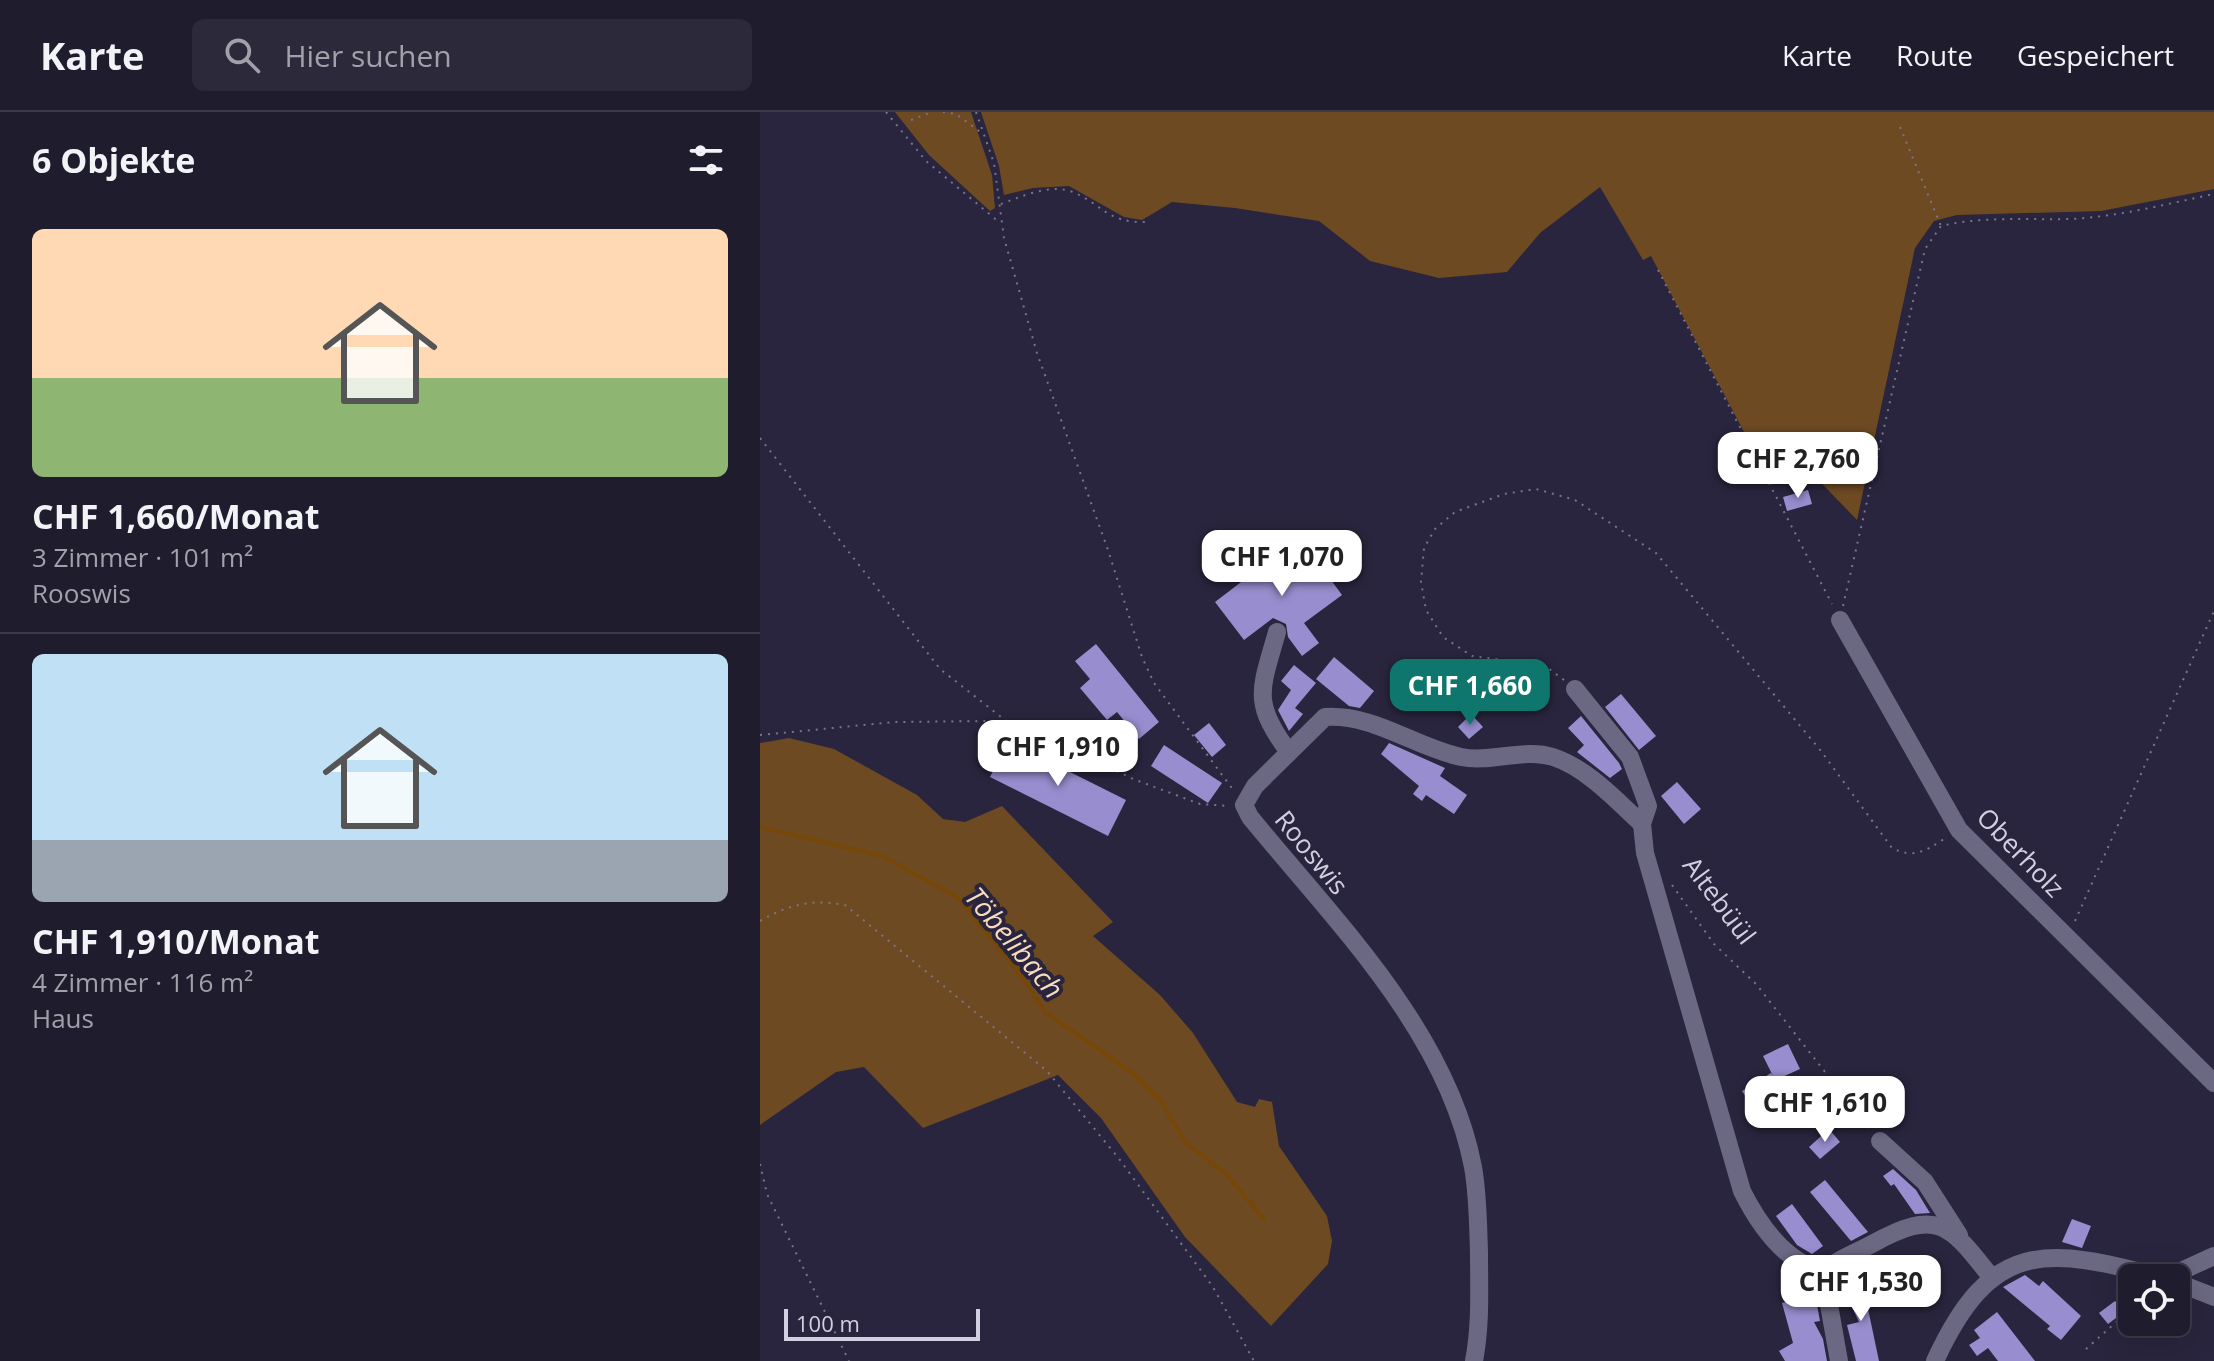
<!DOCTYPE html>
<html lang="de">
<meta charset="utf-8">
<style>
:root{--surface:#1f1c2e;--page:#2c293a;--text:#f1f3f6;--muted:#a1a1aa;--line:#3c3a4a;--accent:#0f766e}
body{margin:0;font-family:"Open Sans",sans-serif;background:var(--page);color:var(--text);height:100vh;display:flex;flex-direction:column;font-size:30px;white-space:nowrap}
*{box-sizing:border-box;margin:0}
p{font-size:26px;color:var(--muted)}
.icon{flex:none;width:44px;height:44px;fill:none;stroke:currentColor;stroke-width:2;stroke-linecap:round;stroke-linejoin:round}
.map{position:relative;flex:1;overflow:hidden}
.drawer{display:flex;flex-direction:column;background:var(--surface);width:760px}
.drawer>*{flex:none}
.buttons{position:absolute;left:1358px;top:1152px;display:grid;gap:16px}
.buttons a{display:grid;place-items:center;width:72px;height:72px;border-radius:12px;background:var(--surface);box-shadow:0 8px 32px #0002,0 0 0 2px var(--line);font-size:40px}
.scale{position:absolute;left:24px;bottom:20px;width:196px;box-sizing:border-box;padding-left:8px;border:4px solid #d1cfe0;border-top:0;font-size:22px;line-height:28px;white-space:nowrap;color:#d1cfe0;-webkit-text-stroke:6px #29253e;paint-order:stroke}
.price{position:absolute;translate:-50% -68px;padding:0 18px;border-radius:16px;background:#fff;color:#222;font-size:26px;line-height:52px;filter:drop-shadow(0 2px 4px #0008)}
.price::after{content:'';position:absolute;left:50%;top:48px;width:24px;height:18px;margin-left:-12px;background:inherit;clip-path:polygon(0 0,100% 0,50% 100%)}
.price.current{background:var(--accent);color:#fff}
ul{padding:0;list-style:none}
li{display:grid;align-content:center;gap:16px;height:424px;padding:0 32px}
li+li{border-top:2px solid var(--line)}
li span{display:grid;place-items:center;height:248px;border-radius:12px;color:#555}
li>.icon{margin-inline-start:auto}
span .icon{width:144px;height:144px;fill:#fffc;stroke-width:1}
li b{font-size:34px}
h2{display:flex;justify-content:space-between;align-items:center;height:96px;padding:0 32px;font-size:34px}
header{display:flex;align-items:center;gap:48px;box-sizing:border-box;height:112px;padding:0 40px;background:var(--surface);border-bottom:2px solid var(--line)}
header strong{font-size:38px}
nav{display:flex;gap:44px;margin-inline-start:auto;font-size:28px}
.search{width:560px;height:72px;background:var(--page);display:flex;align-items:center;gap:20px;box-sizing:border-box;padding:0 28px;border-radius:12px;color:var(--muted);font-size:30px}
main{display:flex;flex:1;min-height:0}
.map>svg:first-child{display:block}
.green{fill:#6e4a22}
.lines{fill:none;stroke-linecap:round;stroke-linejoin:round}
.stream{stroke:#764706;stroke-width:4}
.building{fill:#988dce}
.path{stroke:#79768b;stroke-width:2;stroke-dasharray:2 6;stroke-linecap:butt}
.minor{stroke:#6b6883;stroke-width:18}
.labels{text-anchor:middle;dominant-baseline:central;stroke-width:8;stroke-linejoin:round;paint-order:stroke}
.street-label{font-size:26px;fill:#d1cfe0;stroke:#29253e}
.water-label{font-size:28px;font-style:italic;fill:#f9dcbf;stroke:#29253e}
</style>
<header>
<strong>Karte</strong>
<div class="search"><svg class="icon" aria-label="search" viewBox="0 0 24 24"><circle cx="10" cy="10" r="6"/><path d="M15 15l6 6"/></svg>Hier suchen</div>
<nav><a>Karte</a><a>Route</a><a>Gespeichert</a></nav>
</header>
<main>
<section class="drawer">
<h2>6 Objekte<svg class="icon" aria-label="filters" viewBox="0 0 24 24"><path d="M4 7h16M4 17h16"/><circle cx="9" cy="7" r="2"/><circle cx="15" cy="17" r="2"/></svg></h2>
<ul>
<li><span style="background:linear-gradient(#ffd9b3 60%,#8fb573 0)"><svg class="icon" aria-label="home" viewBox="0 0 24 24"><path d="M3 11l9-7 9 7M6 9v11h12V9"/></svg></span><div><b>CHF 1,660/Monat</b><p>3 Zimmer · 101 m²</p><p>Rooswis</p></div></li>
<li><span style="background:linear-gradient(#bfe0f5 75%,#9aa5b1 0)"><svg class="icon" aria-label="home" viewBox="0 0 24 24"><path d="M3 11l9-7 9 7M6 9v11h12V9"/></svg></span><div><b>CHF 1,910/Monat</b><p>4 Zimmer · 116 m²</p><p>Haus</p></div></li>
</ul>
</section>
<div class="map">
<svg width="1454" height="1249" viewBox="0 0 1454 1249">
<rect width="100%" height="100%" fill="#29253e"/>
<!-- green -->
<g class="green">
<path d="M135 0H211L232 63 235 96 230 99 169 43Z"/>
<path d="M221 0H1454V77L1341 99 1197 103 1174 109 1155 136 1097 408 1042 351 1011 371 891 144 883 148 840 75 780 121 747 160 679 166 610 149 559 109 475 96 412 90 382 108 364 105 309 74 273 76 244 83 239 54Z"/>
<path d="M29 626 74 637 157 683 183 707 205 710 242 694 353 810 333 824 400 883 433 921 477 990 495 995 499 987 512 990 519 1034 567 1104 572 1129 568 1152 511 1214 425 1125 341 1006 298 963 163 1016 104 955 76 960 0 1013V631Z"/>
</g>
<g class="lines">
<!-- stream -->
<path class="stream" d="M0 715 122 744 197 785 257 858 285 900 374 962 402 990 425 1030 467 1063 504 1107"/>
</g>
<!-- building -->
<g class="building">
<path d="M1048 378 1052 392 1027 399 1023 385Z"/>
<path d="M544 431 582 483 544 511 559 531 542 544 528 525 526 512 513 506 484 528 455 490 502 454 506 460Z"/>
<path d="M336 532 399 610 379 627 357 600 347 608 320 576 330 567 315 549Z"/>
<path d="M574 545 614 579 600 596 589 594 556 567Z"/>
<path d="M534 553 556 571 535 596 543 602 529 619 518 598 531 578 521 569Z"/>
<path d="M861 582 896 624 879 638 845 595Z"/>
<path d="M711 602 723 615 709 627 698 615Z"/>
<path d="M821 604 859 651 862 657 850 666 817 640 824 633 808 616Z"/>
<path d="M449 611 466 633 452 645 434 623Z"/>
<path d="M248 629 366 688 348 724 230 665Z"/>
<path d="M629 631 685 656 680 664 707 683 694 702 666 683 662 689 653 682 659 674 621 642Z"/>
<path d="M404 633 462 671 448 691 391 654Z"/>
<path d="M917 670 941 697 924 712 901 684Z"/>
<path d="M1028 932 1040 957 1016 968 1029 988 1011 999 1003 986 991 993 982 979 1011 961 1013 964 1003 944Z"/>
<path d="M1069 1017 1080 1030 1060 1047 1049 1035Z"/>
<path d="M1133 1057 1156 1078 1170 1101 1155 1102 1134 1072 1131 1074 1123 1064Z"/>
<path d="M1065 1068 1108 1120 1091 1129 1050 1080Z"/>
<path d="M1032 1092 1063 1134 1052 1142 1037 1133 1016 1104Z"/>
<path d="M1312 1107 1331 1114 1322 1136 1302 1130Z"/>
<path d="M1265 1163 1279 1174 1283 1169 1321 1204 1301 1228 1287 1217 1290 1214 1243 1175Z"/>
<path d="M1102 1167 1112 1189 1107 1192 1119 1249H1096L1087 1213 1099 1210 1083 1176Z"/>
<path d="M1055 1182 1060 1209 1054 1210 1063 1227 1067 1249H1025L1019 1239 1033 1231 1022 1191Z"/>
<path d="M1355 1189 1364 1200 1348 1212 1339 1201Z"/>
<path d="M1237 1200 1275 1249H1238L1228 1236 1217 1244 1209 1233 1220 1226 1214 1218Z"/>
</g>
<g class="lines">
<!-- path -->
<g class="path">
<path d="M126 0 166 49 239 110"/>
<path d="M183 0 196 2 223 22"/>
<path d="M216 0 234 51 244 126 277 241 348 438 382 545 394 571 474 679"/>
<path d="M151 8 172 0"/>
<path d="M1140 15 1181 114"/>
<path d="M241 92C260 85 289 72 310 79 341 90 345 111 385 110"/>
<path d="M898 158 1072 492"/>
<path d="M0 326 180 557 250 612"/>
<path d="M1083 494 1165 137 1181 114C1224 104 1265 108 1309 107 1358 105 1406 92 1454 82"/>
<path d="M804 568 784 553 712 544 683 525 666 498 661 470 664 436 675 417 695 400 744 382 776 377 815 388 896 441 1061 639 1132 736C1154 747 1165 739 1184 727"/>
<path d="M0 623 135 610 235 609 269 616 373 667 440 692 469 694"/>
<path d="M912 773 954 832 996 872 1109 1016"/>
<path d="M0 809C30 792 52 787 85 793L287 959 360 1048 453 1175 494 1249"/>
<path d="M1315 809 1454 499"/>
<path d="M0 1052 7 1082 89 1249"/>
<path d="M1326 1237 1372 1196"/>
</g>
<!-- minor -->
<g class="minor">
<path d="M1080 508 1199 718 1454 971"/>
<path d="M517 520C501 577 491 590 529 640"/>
<path d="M815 577 870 645 888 694 882 712 885 741 982 1079C998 1111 1025 1151 1063 1159"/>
<path d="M1120 1029 1165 1070 1199 1123"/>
<path d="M1063 1159C1078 1147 1095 1141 1112 1132 1177 1096 1189 1111 1231 1165"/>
<path d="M1063 1159 1079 1249"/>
<path d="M1406 1166 1454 1144"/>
<path d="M1416 1170 1454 1185"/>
<path d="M714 1249C721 1212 719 1178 719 1140 718 1112 718 1083 713 1055 687 919 575 809 490 705L484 693 495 674 565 605C615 602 654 635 701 645 731 651 763 636 793 645 827 656 857 689 882 712"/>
<path d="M1175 1249C1231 1127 1285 1134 1404 1166"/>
</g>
</g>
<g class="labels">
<!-- street labels -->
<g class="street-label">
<text transform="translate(552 740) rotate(51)">Rooswis</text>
<text transform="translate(1261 740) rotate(46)">Oberholz</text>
<text transform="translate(960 788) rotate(53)">Altebüül</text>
</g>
<!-- water labels -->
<g class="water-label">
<text transform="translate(255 830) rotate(50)">Töbelibach</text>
</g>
</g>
</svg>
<div class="buttons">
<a><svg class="icon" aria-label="locate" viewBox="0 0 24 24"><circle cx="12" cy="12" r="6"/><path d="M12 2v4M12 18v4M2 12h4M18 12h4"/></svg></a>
</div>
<div class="scale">100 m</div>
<b class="price" style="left:1038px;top:388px">CHF 2,760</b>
<b class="price" style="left:522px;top:486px">CHF 1,070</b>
<b class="price current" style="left:710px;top:615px">CHF 1,660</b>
<b class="price" style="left:298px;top:676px">CHF 1,910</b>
<b class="price" style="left:1065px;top:1032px">CHF 1,610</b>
<b class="price" style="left:1101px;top:1211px">CHF 1,530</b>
</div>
</main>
